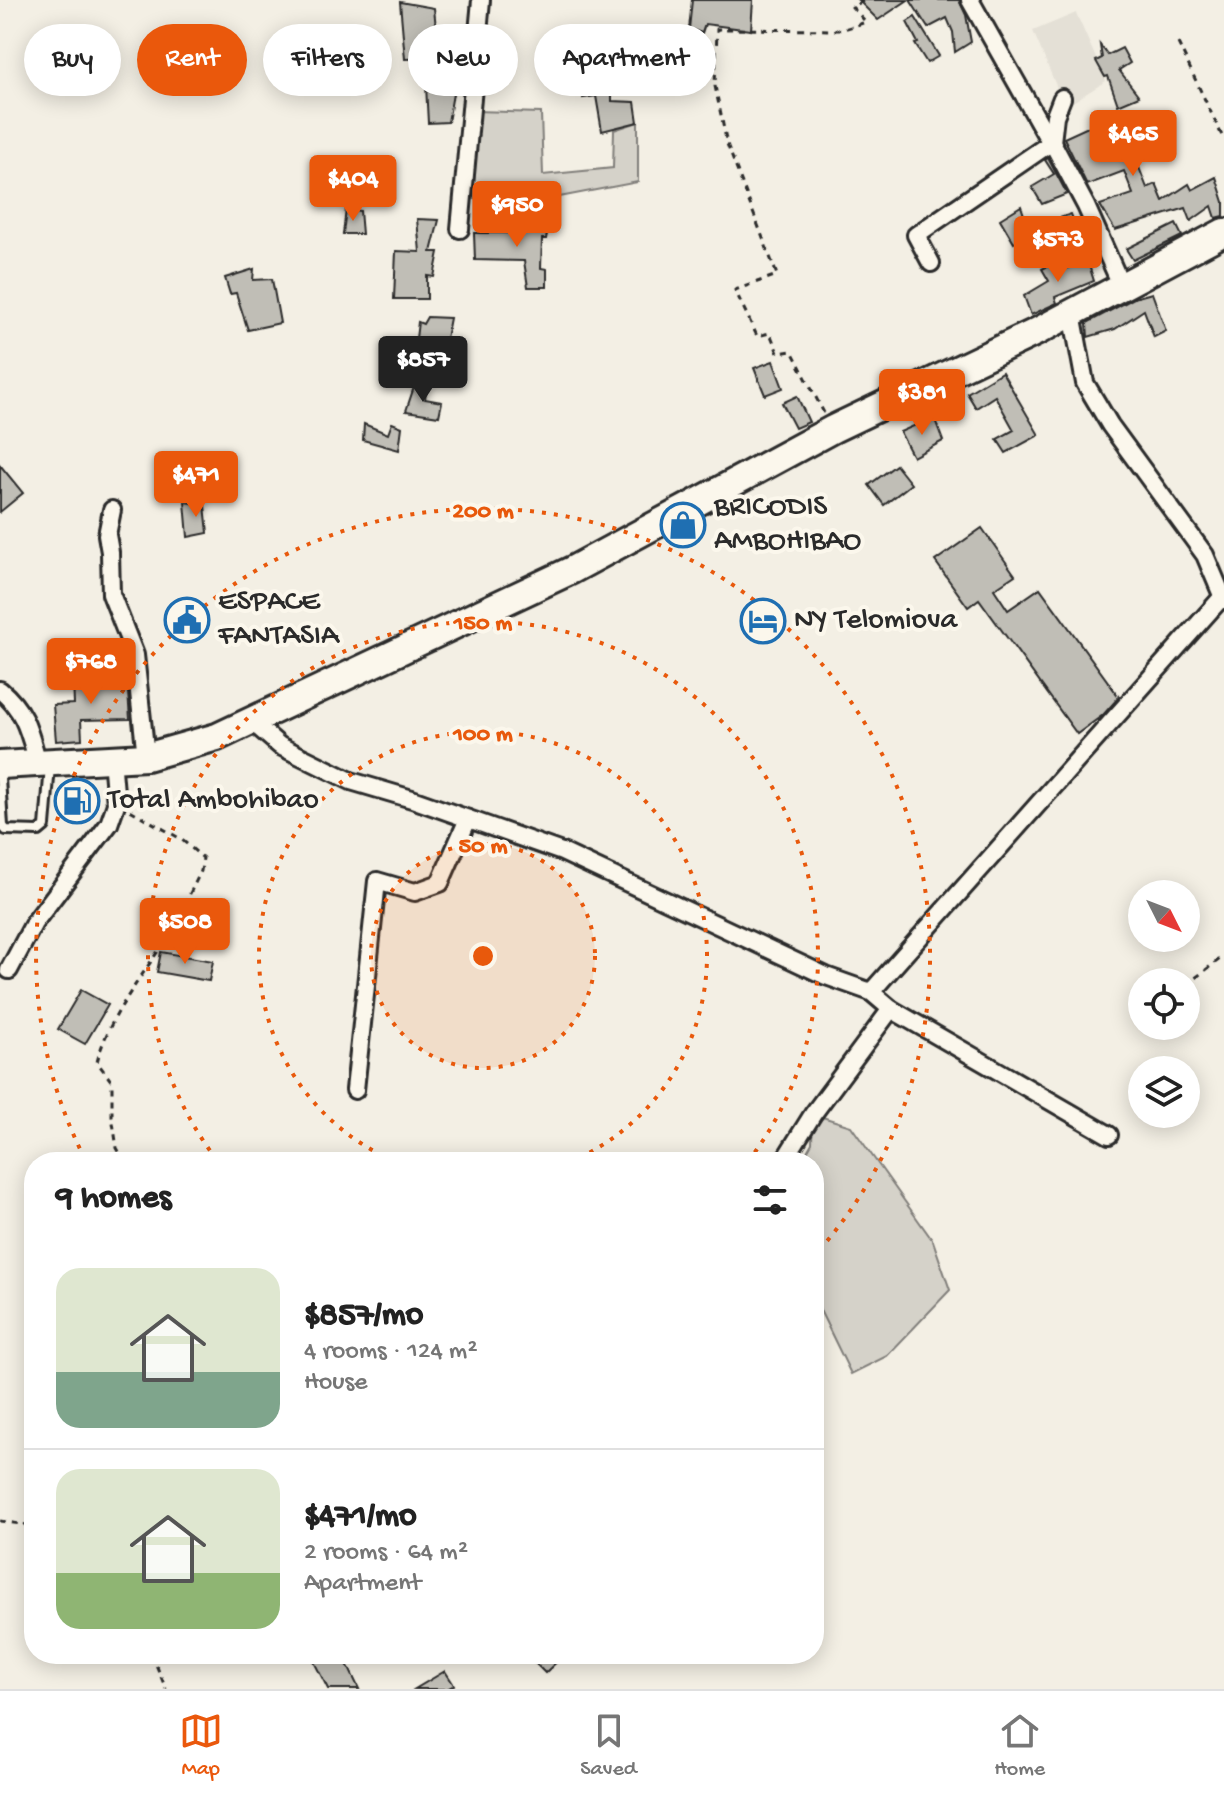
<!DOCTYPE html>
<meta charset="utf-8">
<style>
:root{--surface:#fff;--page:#f2f2f2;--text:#222;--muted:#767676;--line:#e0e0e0;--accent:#ea580c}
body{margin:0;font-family:"Gochi Hand",sans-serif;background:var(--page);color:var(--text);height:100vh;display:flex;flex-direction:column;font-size:30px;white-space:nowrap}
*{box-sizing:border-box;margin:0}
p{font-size:26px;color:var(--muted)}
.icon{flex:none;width:44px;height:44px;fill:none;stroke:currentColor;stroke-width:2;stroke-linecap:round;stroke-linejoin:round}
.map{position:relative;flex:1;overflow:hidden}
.panel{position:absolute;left:24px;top:1152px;width:800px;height:512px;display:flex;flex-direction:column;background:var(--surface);border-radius:32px;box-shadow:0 4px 20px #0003}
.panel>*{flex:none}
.hud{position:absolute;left:24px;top:24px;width:800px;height:72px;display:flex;gap:16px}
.needle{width:52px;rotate:132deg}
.buttons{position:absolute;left:1128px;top:880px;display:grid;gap:16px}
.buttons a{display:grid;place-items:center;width:72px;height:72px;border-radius:50%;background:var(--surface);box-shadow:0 4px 20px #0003;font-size:40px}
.price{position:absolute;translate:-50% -68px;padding:0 18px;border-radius:8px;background:var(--accent);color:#fff;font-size:26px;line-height:52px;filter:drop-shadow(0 2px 4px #0008)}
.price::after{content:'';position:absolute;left:50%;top:48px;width:24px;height:18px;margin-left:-12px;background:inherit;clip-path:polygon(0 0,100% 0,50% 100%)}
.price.active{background:#222;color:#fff}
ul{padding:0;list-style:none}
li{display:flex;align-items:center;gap:24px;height:200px;padding:0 32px}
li+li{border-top:2px solid var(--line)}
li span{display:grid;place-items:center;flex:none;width:224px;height:160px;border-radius:24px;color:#555}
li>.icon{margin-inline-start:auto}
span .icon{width:96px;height:96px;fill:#fffc;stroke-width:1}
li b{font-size:34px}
h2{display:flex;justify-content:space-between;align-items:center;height:96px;padding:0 32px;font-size:34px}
.tag{padding:0 28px;border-radius:36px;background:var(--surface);box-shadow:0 4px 20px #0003;font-size:28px;line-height:72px}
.tag.active{background:var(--accent);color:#fff}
.tabs{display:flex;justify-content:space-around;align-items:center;height:112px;border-top:2px solid var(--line);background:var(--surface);font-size:22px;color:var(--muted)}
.tabs a{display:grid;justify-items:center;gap:4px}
.tabs .active{color:var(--accent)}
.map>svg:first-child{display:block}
.built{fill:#e4e0d6}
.green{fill:#d5d2c9;stroke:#807e7a;stroke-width:2}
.building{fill:#c0beb6;stroke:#2b2b2b;stroke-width:2}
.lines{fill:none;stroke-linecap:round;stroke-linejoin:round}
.service-casing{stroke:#2b2b2b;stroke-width:14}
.minor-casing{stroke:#2b2b2b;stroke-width:22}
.primary-casing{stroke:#2b2b2b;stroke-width:32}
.path{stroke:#2b2b2b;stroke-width:3;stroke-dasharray:6 6;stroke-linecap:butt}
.service{stroke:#fbf7ec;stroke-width:8}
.minor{stroke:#fbf7ec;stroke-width:16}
.primary{stroke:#fbf7ec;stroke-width:26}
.ring{fill:none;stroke:#e8590c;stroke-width:4;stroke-dasharray:4 8}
.labels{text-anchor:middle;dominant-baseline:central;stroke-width:8;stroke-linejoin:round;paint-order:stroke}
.poi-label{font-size:30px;fill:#2b2b2b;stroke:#fbf7ec;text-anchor:start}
.centre{fill:#e8590c;stroke:#fbf7ec;stroke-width:4}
.ring-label{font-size:24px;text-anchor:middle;font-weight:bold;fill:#e8590c;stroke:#fbf7ec;stroke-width:8;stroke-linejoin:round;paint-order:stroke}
</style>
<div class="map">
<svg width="1224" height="1689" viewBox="0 0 1224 1689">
<rect width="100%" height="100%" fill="#f3efe4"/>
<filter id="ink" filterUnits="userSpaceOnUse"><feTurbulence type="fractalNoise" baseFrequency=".0125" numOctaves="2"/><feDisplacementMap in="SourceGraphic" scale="16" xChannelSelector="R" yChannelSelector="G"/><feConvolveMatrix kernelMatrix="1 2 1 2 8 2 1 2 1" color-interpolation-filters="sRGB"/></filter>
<g filter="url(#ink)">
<!-- built -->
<path class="built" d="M1076 13 1106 81 1065 107 1033 31Z"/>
<!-- green -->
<g class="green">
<path d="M475 111 541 113 543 175 613 168 614 130 638 122V182L544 200 474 199Z"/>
<path d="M813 1114 851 1126 933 1241 950 1290 887 1356 851 1374 814 1298V1162H801L812 1143Z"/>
</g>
<!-- building -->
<g class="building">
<path d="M692 0H753L751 30 705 24 702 33 689 29Z"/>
<path d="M858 0H908L878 20Z"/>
<path d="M910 0H959L966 15 971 42 955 52 953 32 947 18 928 28Z"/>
<path d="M400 2 434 8 439 58 405 59Z"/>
<path d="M915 17 939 56 927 63 915 44 918 43 907 22Z"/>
<path d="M640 39 642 64 612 75V101L635 102 638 122 602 131 596 96 583 98 580 65H575L579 40 599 42 601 50Z"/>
<path d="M1100 45 1108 55 1122 48 1130 63 1119 70 1139 96 1118 105 1108 76 1105 77 1096 61 1102 58Z"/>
<path d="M489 48 508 51 505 71 486 72Z"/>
<path d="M426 85 454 88 448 122 428 123Z"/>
<path d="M1111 110 1119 131 1125 128 1136 166 1138 165 1147 188 1156 184 1163 201 1189 184 1192 190 1216 177 1224 202V216L1216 218 1212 206 1191 221 1186 208 1115 230 1100 205 1133 194 1124 171 1087 185 1064 138 1097 123 1095 117Z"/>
<path d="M1048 158 1067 194 1042 204 1032 187 1054 174 1045 160Z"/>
<path d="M1021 206 1030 233 1014 243 1000 219Z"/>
<path d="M346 209 360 211 362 234H343Z"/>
<path d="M1071 214 1080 238 1065 243 1054 220Z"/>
<path d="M525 218 550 219 546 239H542L541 268 547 269V287H528L524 261 475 260 474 233H524Z"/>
<path d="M417 219 439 220 431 252H439L434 277 427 276V299H394L396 251 420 252Z"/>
<path d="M1176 224 1182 236 1133 260 1126 249Z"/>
<path d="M1062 259 1065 269 1087 259 1094 281 1055 297 1057 303 1031 315 1024 296 1049 281 1042 269Z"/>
<path d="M254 269 253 280 272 279 280 323 248 330 236 293 230 294 225 278Z"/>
<path d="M1152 293 1166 331 1154 337 1144 310 1115 329 1088 337 1087 323 1134 298Z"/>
<path d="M427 317 450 318 442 359 414 355 418 322 423 324Z"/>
<path d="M773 361 783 388 765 395 754 368Z"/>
<path d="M1002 372 1039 435 1006 453 997 439 1014 430 995 396 976 408 967 393Z"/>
<path d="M414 387 426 392 425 399 442 402 439 416 406 411Z"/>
<path d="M797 396 809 422 795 428 782 403Z"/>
<path d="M934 417 943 441 913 457 900 432Z"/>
<path d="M392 423 402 427 399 450 363 440 364 424 388 434Z"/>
<path d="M0 465 23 493 0 512Z"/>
<path d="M896 465 911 484 884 505 869 485Z"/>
<path d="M185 502 205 505 208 533 188 537Z"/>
<path d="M982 528 1015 575 994 589 1008 610 1040 588 1119 697 1103 715 1077 734 979 599 968 607 935 561Z"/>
<path d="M127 679 130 719 81 720 82 739 56 741 53 705 74 704 73 680Z"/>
<path d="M161 952 213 961 209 981 157 972Z"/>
<path d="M81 990 108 1005 85 1044 58 1029Z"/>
<path d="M310 1654H365L347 1664 359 1689H328Z"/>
<path d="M526 1654H565L545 1673Z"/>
<path d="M445 1671 454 1685 447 1689H415Z"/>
</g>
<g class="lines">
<!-- service casing -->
<g class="service-casing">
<path id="service" d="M0 778 3 826 6 830 39 831 45 826 50 766"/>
</g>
<!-- minor casing -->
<g class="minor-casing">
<g id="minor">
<path d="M970 0 1045 133 1052 142 1086 206 1122 287"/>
<path d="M460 229 481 0"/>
<path d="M931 263 916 235 1052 142 1055 116 1062 98"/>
<path d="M1072 313 1085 383 1110 425 1205 555 1224 600"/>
<path d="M112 510 107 535 110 552 111 594 135 655 146 757"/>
<path d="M0 690C26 712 29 732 38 763"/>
<path d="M251 721 280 746 351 781 412 799 562 852 826 976 871 992 891 1009 1109 1135"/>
<path d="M9 970 34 923 109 824 116 804 112 758"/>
<path d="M871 992 1224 595"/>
<path d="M355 1090 377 881 415 892 440 883 468 819"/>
<path d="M783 1162 813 1114 891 1009"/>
</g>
</g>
<!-- primary casing -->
<g class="primary-casing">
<path id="primary" d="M0 765 146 757 217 737 572 570 833 429 1038 331 1224 232"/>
</g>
<!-- path -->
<g class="path">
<path d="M1178 43 1224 140"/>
<path d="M824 413 792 351 778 353 770 333 757 336 735 290 777 275 727 144 715 86 717 29 841 30 866 22 852 7 865 0"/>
<path d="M1186 985 1224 956"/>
<path d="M125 1162 117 1148 112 1116V1082L97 1062C108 1019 136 985 160 948 176 924 188 897 201 871L203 858 181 839 130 810"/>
<path d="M0 1521 34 1526"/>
<path d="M156 1654 155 1662 166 1689"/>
</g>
<!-- service -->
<use href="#service" class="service"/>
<!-- minor -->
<use href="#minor" class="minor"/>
<!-- primary -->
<use href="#primary" class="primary"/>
</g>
</g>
<!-- distance rings -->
<circle cx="483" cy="956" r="112" fill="#e8590c" fill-opacity=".12"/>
<g class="ring">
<circle cx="483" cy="956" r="112"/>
<path d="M394 1161A224 224 0 1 1 572 1161"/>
<path d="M217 1160A335 335 0 1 1 749 1160"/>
<path d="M85 1159A447 447 0 1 1 815 1255"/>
</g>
<!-- icons -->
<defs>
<g id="shop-ring" transform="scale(2.3)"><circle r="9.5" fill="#fbf7ec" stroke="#1f6fb2" stroke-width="1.5"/><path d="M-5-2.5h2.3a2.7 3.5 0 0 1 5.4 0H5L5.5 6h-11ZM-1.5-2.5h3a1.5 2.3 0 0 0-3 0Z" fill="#1f6fb2"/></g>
<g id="civic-ring" transform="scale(2.3)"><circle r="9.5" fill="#fbf7ec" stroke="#1f6fb2" stroke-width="1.5"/><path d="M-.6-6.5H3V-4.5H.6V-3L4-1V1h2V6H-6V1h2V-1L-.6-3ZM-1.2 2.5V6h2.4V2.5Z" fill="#1f6fb2"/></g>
<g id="hotel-ring" transform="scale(2.3)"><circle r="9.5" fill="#fbf7ec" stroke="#1f6fb2" stroke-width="1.5"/><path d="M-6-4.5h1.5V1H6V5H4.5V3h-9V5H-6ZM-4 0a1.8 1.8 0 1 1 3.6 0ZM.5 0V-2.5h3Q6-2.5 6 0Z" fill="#1f6fb2"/></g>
<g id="fuel-ring" transform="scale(2.3)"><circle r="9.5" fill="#fbf7ec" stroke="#1f6fb2" stroke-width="1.5"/><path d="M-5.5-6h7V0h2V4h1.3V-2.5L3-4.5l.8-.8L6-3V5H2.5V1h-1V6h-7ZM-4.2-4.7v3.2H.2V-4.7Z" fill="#1f6fb2"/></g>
</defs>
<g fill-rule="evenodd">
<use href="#shop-ring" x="683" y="525"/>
<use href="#civic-ring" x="187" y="620"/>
<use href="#hotel-ring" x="763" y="621"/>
<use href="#fuel-ring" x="77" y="801"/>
</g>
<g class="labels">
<!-- poi labels -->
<g class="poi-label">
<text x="714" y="508">BRICODIS<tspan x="714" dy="34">AMBOHIBAO</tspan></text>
<text x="218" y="603">ESPACE<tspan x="218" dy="34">FANTASIA</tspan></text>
<text x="794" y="621">NY Telomiova</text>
<text x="108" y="801">Total Ambohibao</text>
</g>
</g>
<circle cx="483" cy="956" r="12" class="centre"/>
<g class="ring-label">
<text x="483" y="517">200 m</text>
<text x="483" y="629">150 m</text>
<text x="483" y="740">100 m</text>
<text x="483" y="852">50 m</text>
</g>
</svg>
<div class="buttons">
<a><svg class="needle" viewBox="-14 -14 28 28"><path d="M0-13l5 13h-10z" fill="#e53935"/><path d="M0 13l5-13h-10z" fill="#767676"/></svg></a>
<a><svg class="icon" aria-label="locate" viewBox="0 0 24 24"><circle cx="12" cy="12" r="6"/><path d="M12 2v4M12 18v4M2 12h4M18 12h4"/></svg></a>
<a><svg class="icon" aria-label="layers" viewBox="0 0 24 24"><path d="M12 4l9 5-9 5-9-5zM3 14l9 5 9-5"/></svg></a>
</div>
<b class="price" style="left:1133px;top:178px">$465</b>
<b class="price" style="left:353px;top:223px">$404</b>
<b class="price" style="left:517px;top:249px">$950</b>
<b class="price" style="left:1058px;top:284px">$573</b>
<b class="price active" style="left:423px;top:404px">$857</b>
<b class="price" style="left:922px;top:437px">$381</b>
<b class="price" style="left:196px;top:519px">$471</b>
<b class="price" style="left:91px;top:706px">$768</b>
<b class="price" style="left:185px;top:966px">$508</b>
<div class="hud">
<a class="tag">Buy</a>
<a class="tag active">Rent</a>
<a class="tag">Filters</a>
<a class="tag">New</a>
<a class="tag">Apartment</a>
</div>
<section class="panel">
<h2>9 homes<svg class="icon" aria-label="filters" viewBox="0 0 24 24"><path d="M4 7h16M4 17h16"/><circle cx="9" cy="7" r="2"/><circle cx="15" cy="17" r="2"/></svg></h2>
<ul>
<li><span style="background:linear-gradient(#dfe7d0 65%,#7fa58c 0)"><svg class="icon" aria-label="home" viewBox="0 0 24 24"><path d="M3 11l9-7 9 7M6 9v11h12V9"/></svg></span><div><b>$857/mo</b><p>4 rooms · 124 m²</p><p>House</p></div></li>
<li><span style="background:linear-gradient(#dfe7d0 65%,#8fb573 0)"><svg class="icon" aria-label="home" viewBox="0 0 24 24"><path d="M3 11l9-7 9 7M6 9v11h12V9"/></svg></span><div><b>$471/mo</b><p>2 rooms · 64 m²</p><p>Apartment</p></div></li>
</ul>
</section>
</div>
<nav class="tabs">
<a class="active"><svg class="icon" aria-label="map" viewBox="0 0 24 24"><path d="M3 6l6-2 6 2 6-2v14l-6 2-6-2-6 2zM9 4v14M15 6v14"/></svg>Map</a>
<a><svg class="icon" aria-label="saved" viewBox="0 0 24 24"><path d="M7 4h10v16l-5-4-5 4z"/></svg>Saved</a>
<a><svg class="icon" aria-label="home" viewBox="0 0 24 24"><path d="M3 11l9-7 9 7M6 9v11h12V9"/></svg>Home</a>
</nav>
